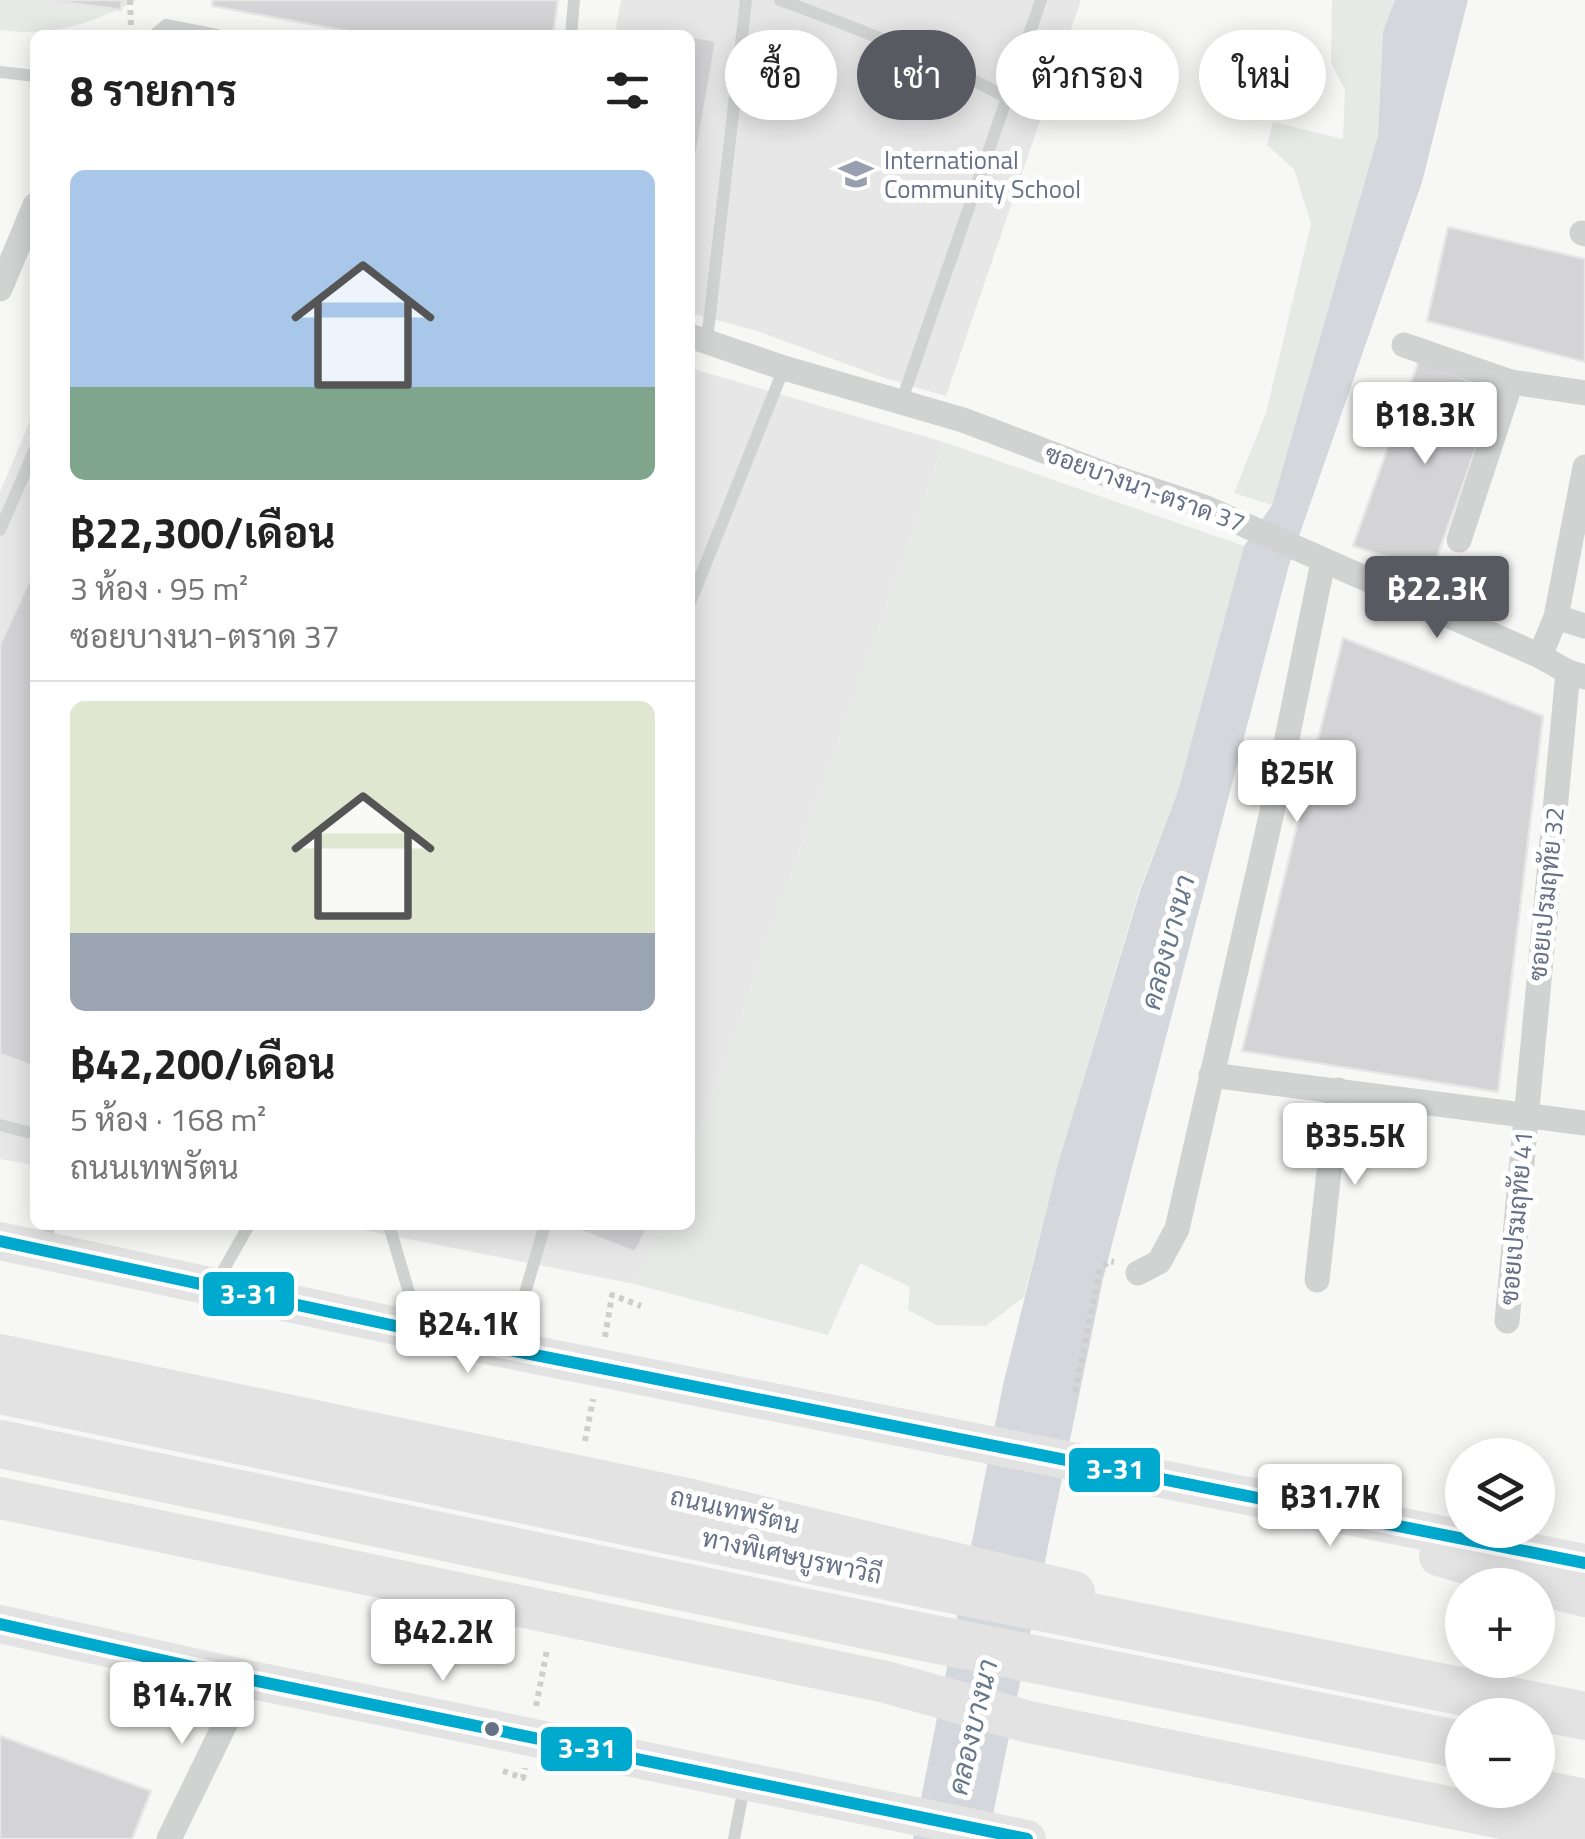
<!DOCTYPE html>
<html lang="th">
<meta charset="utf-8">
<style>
:root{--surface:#fff;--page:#f6f6f6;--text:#222;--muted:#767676;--line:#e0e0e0;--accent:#585a61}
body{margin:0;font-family:"Titillium Web",Sarabun,sans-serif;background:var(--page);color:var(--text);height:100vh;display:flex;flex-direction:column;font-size:38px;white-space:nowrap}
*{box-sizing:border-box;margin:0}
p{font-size:32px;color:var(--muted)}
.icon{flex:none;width:55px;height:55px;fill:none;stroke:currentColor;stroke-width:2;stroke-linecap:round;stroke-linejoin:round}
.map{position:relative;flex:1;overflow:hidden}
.sheet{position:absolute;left:30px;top:30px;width:665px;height:1200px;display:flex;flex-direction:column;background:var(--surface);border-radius:15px;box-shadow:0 5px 25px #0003}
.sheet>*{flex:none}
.top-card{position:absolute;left:725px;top:30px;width:710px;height:90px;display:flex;gap:20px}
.fabs{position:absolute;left:1445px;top:1438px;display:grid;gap:20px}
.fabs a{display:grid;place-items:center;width:110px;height:110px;border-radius:50%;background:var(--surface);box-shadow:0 5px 25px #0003;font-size:50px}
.price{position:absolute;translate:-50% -85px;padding:0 22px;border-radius:10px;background:#fff;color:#222;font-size:32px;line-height:65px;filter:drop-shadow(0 2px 5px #0008)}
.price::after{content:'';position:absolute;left:50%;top:60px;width:30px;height:22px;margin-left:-15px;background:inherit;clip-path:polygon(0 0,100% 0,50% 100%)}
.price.on{background:var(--accent);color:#fff}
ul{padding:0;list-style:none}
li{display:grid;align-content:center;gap:20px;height:530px;padding:0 40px}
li+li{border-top:2px solid var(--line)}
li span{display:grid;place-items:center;height:310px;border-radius:15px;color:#555}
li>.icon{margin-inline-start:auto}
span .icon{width:180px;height:180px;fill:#fffc;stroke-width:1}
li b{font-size:42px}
h2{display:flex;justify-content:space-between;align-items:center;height:120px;padding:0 40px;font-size:42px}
.tag{padding:0 35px;border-radius:45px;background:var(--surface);box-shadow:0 5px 25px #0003;font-size:35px;line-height:90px}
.tag.on{background:var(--accent);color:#fff}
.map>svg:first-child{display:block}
.built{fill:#e7e7e8}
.green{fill:#e5eae4}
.water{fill:#d4d8dd}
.building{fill:#d4d4d6;stroke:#e6e6e6;stroke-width:2.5}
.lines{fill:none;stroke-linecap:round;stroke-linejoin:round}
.path{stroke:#cececf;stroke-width:6;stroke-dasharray:5 5;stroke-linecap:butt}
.service{stroke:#d1d2d2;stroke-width:12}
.minor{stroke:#d1d2d2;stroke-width:25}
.secondary{stroke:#e3e3e4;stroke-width:38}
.trunk{stroke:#e3e3e4;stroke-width:42}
.motorway{stroke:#e3e3e4;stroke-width:48}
.bus-1-casing{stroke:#fff;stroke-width:20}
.bus-1{stroke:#00a9ce;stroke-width:12}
.bus-dot{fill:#667087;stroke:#fff;stroke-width:4}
.labels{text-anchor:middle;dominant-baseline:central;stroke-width:10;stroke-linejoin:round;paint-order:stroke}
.poi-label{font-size:25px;fill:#667087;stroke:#fff;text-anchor:start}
.street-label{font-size:25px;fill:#667087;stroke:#fff}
.water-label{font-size:28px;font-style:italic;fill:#67788a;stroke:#fff}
.line-badge{stroke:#fff;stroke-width:4}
.badge-label{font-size:28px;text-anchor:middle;font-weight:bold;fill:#fff}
</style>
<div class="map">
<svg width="1585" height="1839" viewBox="0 0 1585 1839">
<rect width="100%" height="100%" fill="#f7f7f6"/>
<!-- built -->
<g class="built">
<path d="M621 0H1081L946 396 884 378 757 331 690 313V35H615Z"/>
<path d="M690 368 944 442 690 1159Z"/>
<path d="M35 409V1165L0 1159V492Z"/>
<path d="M338 1225H660L634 1284Z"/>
</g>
<!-- green -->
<g class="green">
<path d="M0 0H137C91 24 52 37 0 30Z"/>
<path d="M1332 0H1395L1383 31 1378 134 1272 505 1234 493 1266 413 1311 224 1294 169 1267 145 1273 122 1343 139 1345 90 1331 63Z"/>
<path d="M944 442 1244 546 1178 791 1139 891 1057 1167 1024 1297 986 1326 937 1325 908 1310 910 1287 860 1263 828 1335 634 1284 660 1225H690V1159Z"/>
</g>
<!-- water -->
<path class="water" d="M1395 0H1468L1422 182 1289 565 1103 1279 988 1839H913L1003 1385 1057 1167 1140 891 1178 791 1244 546 1272 505 1378 135 1383 31Z"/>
<!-- building -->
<g class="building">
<path d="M47 0H122L121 10Z"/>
<path d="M213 0H558L553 35H368L212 6Z"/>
<path d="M690 36 716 41 690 192Z"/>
<path d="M1448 227 1585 259V362L1427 321Z"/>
<path d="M1419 360 1496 392 1432 571 1353 546Z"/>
<path d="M35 568V1067L0 1054V644Z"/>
<path d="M1343 638 1543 716 1498 1092 1242 1051Z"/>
<path d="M581 1225H649L635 1252 578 1230Z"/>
<path d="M0 1736 151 1791 132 1839H0Z"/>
</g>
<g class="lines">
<!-- path -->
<g class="path">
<path d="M130 0 131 28"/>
<path d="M605 1337 612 1295 641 1306"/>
<path d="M1075 1392 1100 1269 1109 1261 1114 1262"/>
<path d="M585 1441 593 1399"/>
<path d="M536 1706 547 1650"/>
<path d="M503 1771 523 1778 525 1768"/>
</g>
<!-- service -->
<g class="service">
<path d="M780 0C858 28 933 58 1006 97"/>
<path d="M154 35 166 25 217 35"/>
<path d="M571 35 574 0"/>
<path d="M0 72 35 76"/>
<path d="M707 340 746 0"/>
<path d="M902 400 1041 0"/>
<path d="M0 530 35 449"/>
<path d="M690 603 784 368"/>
<path d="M0 1125 35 1134"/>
<path d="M389 1225 418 1323"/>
<path d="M43 1248 50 1225"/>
<path d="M215 1285 249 1225"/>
<path d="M509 1347 545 1225"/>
<path d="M734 1839 744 1787"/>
</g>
<!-- minor -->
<g class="minor">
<path d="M1582 233 1585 234"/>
<path d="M0 289 35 205"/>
<path d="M690 336 784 368 963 420 1105 474 1204 507 1540 656 1568 672 1585 677"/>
<path d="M1404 345 1511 382 1585 393"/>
<path d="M1459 540 1511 382"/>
<path d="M1556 617 1585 626"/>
<path d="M1540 656 1556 617 1585 467"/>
<path d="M1211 1075 1585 1123"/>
<path d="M1138 1273 1159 1262 1177 1229 1272 812 1323 562"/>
<path d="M1317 1280 1338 1090"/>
<path d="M1507 1321 1568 672"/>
<path d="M169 1839 247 1679"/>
</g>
<!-- secondary -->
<g class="secondary">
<path d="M0 1241 475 1343 1585 1563"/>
<path d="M1438 1557 1535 1585"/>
<path d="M1538 1586 1585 1598"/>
<path d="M0 1624 247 1679 1027 1839"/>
</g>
<!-- trunk -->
<g class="trunk">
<path d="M0 1355 687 1499 1074 1592"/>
<path d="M0 1498 886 1682 1029 1722 1585 1835"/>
</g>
<!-- motorway -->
<g class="motorway">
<path d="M0 1390 916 1582 1585 1716"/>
<path d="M0 1444 904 1633 1462 1745"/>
<path d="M1522 1790 1585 1803"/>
</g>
<!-- bus-1 casing -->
<g class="bus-1-casing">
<g id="bus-1">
<path d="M0 1241 475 1343 1585 1563"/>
<path d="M0 1624 247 1679 1027 1839"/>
</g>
</g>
<!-- bus-1 -->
<use href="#bus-1" class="bus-1"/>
</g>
<!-- icons -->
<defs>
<g id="school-bare" transform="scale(2.7)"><path d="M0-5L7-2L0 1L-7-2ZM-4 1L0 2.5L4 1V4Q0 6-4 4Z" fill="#999fae" stroke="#fff" stroke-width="2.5" paint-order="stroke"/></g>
</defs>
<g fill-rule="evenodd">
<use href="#school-bare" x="856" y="174"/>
</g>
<!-- markers -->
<circle class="bus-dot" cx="492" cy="1729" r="9"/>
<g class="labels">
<!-- poi labels -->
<g class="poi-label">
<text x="884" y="160">International<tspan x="884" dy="29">Community School</tspan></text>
</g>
<!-- street labels -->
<g class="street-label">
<text transform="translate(1145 488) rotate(20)">ซอยบางนา-ตราด 37</text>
<text transform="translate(1546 894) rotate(-84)">ซอยเปรมฤทัย 32</text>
<text transform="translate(1516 1218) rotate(-85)">ซอยเปรมฤทัย 41</text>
<text transform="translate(735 1510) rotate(13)">ถนนเทพรัตน</text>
<text transform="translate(792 1556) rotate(12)">ทางพิเศษบูรพาวิถี</text>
</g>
<!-- water labels -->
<g class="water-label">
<text transform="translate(1167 942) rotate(-75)">คลองบางนา</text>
<text transform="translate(972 1727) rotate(-77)">คลองบางนา</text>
</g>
</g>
<g class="line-badge">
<rect x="201" y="1270" width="95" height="48" rx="10" fill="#00a9ce"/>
<rect x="1067" y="1446" width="95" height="48" rx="10" fill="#00a9ce"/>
<rect x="539" y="1725" width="95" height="48" rx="10" fill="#00a9ce"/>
</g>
<g class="badge-label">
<text x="249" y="1304">3-31</text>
<text x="1115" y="1479">3-31</text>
<text x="587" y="1758">3-31</text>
</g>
</svg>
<div class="fabs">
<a><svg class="icon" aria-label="layers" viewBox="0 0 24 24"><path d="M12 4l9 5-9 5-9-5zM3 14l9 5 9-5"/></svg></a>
<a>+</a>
<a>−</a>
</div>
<b class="price" style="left:1425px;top:467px">฿18.3K</b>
<b class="price on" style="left:1437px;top:641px">฿22.3K</b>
<b class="price" style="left:1297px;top:825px">฿25K</b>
<b class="price" style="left:1355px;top:1188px">฿35.5K</b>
<b class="price" style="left:468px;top:1376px">฿24.1K</b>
<b class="price" style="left:1330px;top:1549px">฿31.7K</b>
<b class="price" style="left:443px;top:1684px">฿42.2K</b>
<b class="price" style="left:182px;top:1747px">฿14.7K</b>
<div class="top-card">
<a class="tag">ซื้อ</a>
<a class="tag on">เช่า</a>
<a class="tag">ตัวกรอง</a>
<a class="tag">ใหม่</a>
</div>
<section class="sheet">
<h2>8 รายการ<svg class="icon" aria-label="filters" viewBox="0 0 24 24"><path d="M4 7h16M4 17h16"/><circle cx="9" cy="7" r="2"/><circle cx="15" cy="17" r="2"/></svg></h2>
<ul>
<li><span style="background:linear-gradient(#a9c7e8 70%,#7fa58c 0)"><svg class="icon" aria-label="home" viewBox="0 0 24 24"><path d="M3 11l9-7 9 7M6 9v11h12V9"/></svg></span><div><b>฿22,300/เดือน</b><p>3 ห้อง · 95 m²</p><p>ซอยบางนา-ตราด 37</p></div></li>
<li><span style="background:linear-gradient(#dfe7d0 75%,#9aa5b1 0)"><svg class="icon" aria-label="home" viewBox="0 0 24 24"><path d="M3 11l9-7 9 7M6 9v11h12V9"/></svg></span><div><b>฿42,200/เดือน</b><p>5 ห้อง · 168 m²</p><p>ถนนเทพรัตน</p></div></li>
</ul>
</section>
</div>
